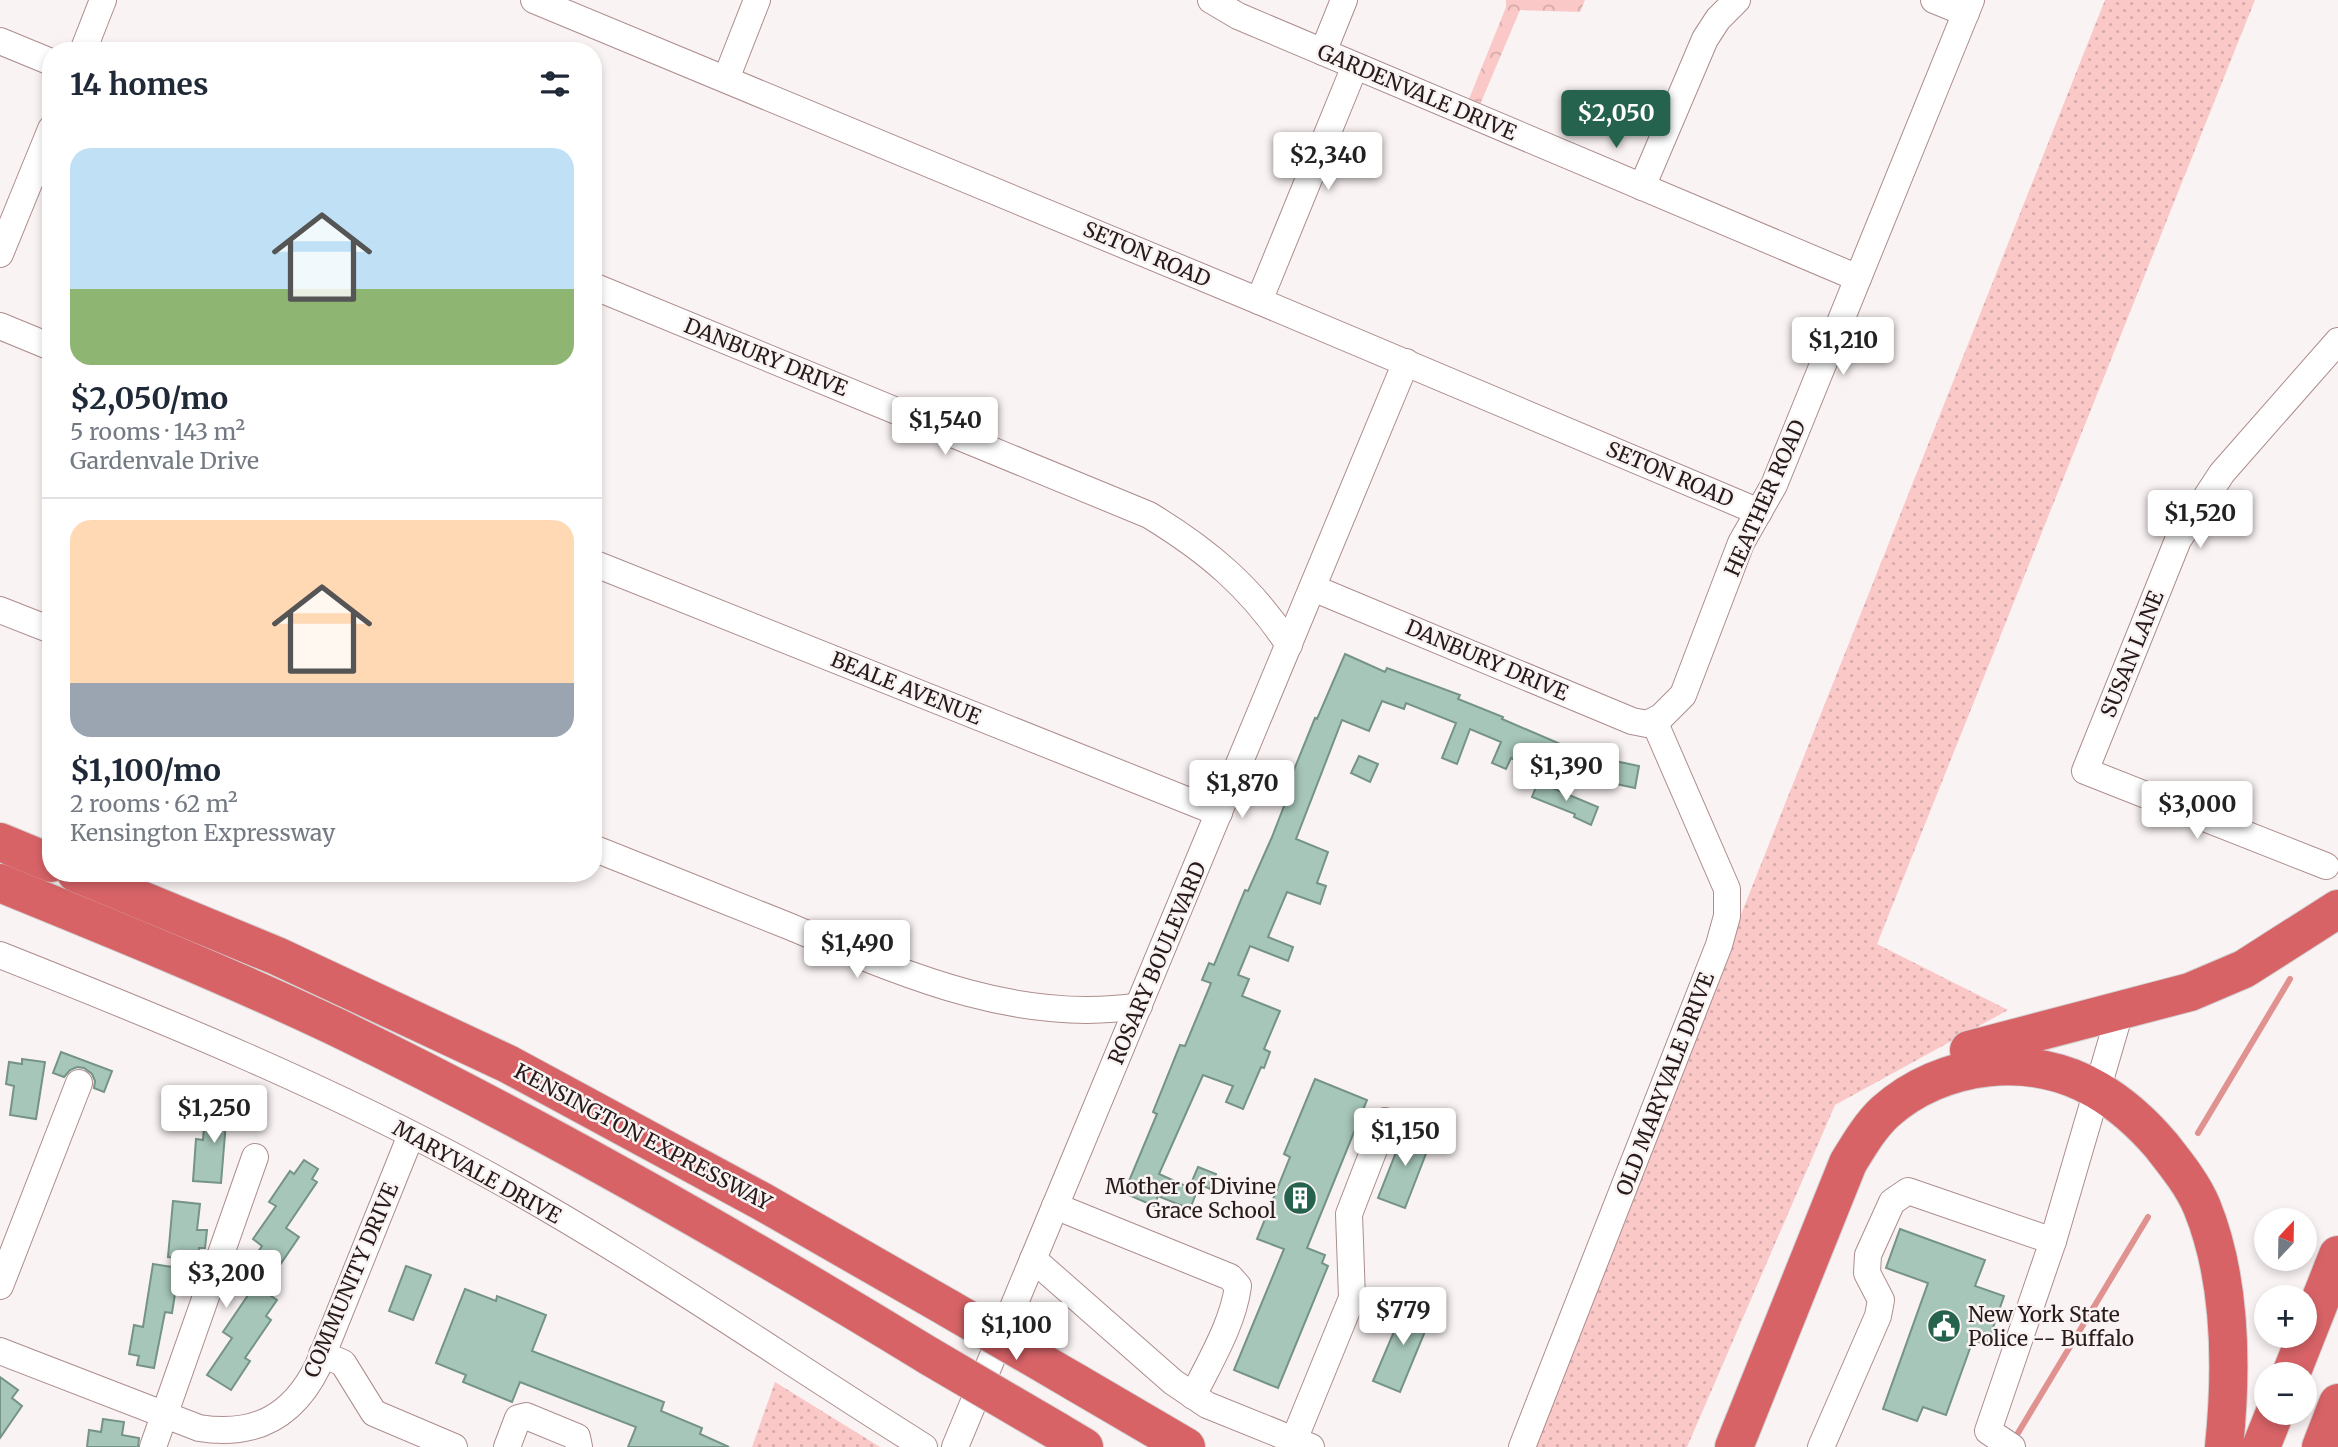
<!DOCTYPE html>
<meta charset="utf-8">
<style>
:root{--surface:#fff;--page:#f6f6f7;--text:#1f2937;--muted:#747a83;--line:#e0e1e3;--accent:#25634f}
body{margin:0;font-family:Merriweather,serif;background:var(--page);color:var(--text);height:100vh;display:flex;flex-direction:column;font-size:26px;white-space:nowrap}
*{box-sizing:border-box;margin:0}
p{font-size:23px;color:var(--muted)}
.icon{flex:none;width:38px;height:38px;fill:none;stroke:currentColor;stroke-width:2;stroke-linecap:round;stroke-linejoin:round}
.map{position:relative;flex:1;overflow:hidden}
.details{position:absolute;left:42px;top:42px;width:560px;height:840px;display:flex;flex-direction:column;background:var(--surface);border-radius:28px;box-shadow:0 4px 10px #0003}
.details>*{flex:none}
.needle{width:46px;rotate:22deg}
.tools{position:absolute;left:2254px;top:1208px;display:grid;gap:14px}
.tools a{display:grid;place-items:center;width:63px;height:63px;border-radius:50%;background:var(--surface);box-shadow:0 4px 10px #0003;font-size:35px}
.price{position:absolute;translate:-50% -60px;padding:0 16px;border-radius:7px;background:#fff;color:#222;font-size:23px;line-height:46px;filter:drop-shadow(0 2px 4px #0008)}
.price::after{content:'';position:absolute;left:50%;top:42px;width:21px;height:16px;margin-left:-10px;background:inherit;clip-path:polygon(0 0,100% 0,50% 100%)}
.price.selected{background:var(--accent);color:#fff}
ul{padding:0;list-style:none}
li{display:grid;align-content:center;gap:14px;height:371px;padding:0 28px}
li+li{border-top:2px solid var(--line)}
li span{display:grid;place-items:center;height:217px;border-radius:21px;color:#555}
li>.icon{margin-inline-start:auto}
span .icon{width:126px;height:126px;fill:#fffc;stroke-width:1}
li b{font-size:30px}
h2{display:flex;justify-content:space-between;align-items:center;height:84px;padding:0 28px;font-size:30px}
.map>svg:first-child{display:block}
.grass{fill:url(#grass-dots)}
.park{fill:url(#park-crowns)}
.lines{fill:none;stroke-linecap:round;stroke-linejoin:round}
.stream{stroke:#e09291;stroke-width:6}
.building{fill:#a6c6b9;stroke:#759387;stroke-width:2}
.minor-casing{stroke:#ad8d8d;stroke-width:28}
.highway-casing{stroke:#d4d1d1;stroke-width:40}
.minor{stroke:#fff;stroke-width:26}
.highway{stroke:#d76367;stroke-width:38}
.highway-bridge-casing{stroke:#d4d1d1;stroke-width:40;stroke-linecap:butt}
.highway-bridge{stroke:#d76367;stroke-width:38}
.labels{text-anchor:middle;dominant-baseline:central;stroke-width:5;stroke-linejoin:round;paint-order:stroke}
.street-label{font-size:21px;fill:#271b1a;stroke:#faf3f3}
.poi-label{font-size:21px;fill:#271b1a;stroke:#faf3f3;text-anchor:end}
</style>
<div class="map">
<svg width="2338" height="1447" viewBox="0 0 2338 1447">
<defs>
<pattern id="grass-dots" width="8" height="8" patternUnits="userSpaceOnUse" patternTransform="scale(1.75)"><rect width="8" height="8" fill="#f9c8c7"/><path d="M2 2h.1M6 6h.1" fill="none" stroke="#d5abaa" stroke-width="1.8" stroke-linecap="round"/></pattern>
<pattern id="park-crowns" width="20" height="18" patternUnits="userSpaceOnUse" patternTransform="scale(1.75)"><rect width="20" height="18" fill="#f9c8c7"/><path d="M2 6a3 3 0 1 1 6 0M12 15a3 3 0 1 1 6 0" fill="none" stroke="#d5abaa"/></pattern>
</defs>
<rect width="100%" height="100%" fill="#faf3f3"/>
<!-- grass -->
<g class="grass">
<path d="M2105 0H2255L1877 944 2008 1010 1835 1105 1687 1447H1529Z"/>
<path d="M775 1382 880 1447H752Z"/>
</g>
<!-- park -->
<path class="park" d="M1506 0H1585L1580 12 1520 10 1479 107 1467 104 1506 7Z"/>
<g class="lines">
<!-- stream -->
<g class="stream">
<path d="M2198 1133 2290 979"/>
<path d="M2018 1433 2148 1217"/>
</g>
</g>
<!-- building -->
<g class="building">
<path d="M1345 654 1385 672 1387 668 1460 695 1458 699 1503 717 1502 719 1609 765 1610 760 1639 766 1635 788 1523 764 1511 758 1506 769 1492 763 1501 742 1470 729 1457 764 1442 758 1456 723 1406 703 1404 709 1382 701 1369 731 1342 720 1296 839 1328 852 1317 883 1326 886 1320 904 1287 892 1268 937 1293 947 1288 961 1250 946 1238 975 1249 979 1242 996 1280 1011 1264 1049 1270 1052 1264 1068 1261 1067 1243 1109 1226 1102 1233 1086 1203 1075 1159 1174 1197 1191 1190 1209 1158 1196 1154 1206 1124 1193 1157 1114 1153 1112 1180 1045 1185 1046 1207 993 1211 983 1202 980 1209 963 1214 965 1245 890 1248 891 1272 837 1291 788 1287 787 1315 718 1317 719Z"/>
<path d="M1359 756 1378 764 1370 782 1351 773Z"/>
<path d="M1538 782 1598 807 1591 825 1574 817 1575 814 1532 797Z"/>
<path d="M61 1052 112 1071 104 1092 94 1088 95 1081 92 1074 84 1068 77 1067 70 1070 64 1077 53 1073Z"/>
<path d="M22 1059 45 1062 36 1119 10 1115 14 1086 6 1084 9 1062 22 1064Z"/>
<path d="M1315 1079 1367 1100 1307 1248 1325 1255 1322 1263 1328 1266 1278 1388 1234 1370 1284 1249 1257 1239 1290 1157 1284 1154Z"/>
<path d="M226 1094H228V1104L242 1110 235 1126 226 1122 221 1183 193 1181 196 1139 203 1140 204 1128 210 1129Z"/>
<path d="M1406 1127 1432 1138 1405 1208 1378 1198Z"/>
<path d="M304 1160 318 1169 312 1179 317 1182 286 1228 299 1237 267 1284 246 1269 262 1246 253 1239 276 1206 269 1202 290 1171 294 1174Z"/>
<path d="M1198 1167 1216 1174 1210 1189 1192 1181Z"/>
<path d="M173 1201 200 1204 197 1230H207L205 1248H199L198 1260 168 1257Z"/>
<path d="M1900 1229 1985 1260 1975 1286 2004 1296 1987 1345 1973 1340 1946 1415 1923 1407 1917 1421 1883 1409 1928 1283 1886 1268Z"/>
<path d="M153 1264 179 1268 172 1313 165 1312 154 1368 137 1365 139 1356 129 1354 134 1325 143 1327Z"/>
<path d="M406 1266 431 1275 413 1320 389 1311Z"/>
<path d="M255 1285 277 1300 266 1316 271 1320 245 1358 250 1361 231 1390 207 1375 232 1338 223 1332Z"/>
<path d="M465 1289 496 1301 497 1296 546 1315 532 1351 664 1402 661 1411 702 1428 700 1434 729 1447H628L636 1427 520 1382 512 1402 463 1382 466 1375 436 1363Z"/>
<path d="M1407 1301 1433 1312 1400 1392 1373 1381Z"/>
<path d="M0 1377 18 1390 12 1398 22 1406 0 1438Z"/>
<path d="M103 1419 124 1422 122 1435 139 1438 138 1447H87L89 1430 101 1432Z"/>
</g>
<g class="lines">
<!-- minor casing -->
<g class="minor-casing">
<g id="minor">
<path d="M534 0 1259 301 1759 512"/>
<path d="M1211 0 1238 16 1858 278"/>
<path d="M1934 0 1966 13"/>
<path d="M0 41 51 62"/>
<path d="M83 51 103 0"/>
<path d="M1323 52 1344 0"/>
<path d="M726 79 757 0"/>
<path d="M1642 187 1705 39 1718 19 1737 0"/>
<path d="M0 254 51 129"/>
<path d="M593 286 1149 515C1208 551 1251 587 1289 645"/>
<path d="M1259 301 1355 66"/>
<path d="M0 326 51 347"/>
<path d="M593 563 1219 813"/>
<path d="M1313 588 1632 721 1647 724 1661 717 1683 695 1741 543 1774 485 1971 0"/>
<path d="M0 610 51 630"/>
<path d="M593 848C659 874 725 901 791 927 901 973 1017 1025 1139 1006"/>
<path d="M2326 866 2085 771 2178 540 2222 473 2338 341"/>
<path d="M0 955C164 1020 328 1087 483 1172 635 1255 777 1355 924 1447"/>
<path d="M1055 1206 1230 1277 1238 1286C1233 1324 1210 1361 1193 1396"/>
<path d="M1033 1259 1173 1382 1207 1405 1311 1447"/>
<path d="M0 1286 79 1083"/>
<path d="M0 1351 199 1428C255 1437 293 1417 318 1366L411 1135"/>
<path d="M322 1354 343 1363 374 1413 454 1447"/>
<path d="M1294 1440 1352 1298 1349 1214 1385 1121"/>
<path d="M153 1447 255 1157"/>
<path d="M507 1447 518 1418 526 1416 577 1437 579 1447"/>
<path d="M955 1447 1406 362"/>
<path d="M1522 1447 1719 945 1727 916V889L1654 721"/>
<path d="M1821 1447 1878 1316 1881 1300 1867 1273 1868 1255 1892 1202 1908 1191 2053 1241"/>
<path d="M2012 1447 1988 1431 2053 1241 2120 1012"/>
</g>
</g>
<!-- highway casing -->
<g class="highway-casing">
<g id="highway">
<path d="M0 842 51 863"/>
<path d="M76 873 277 956 508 1064 763 1202 948 1308"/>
<path d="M0 883C113 929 226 975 336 1027 540 1126 736 1238 929 1356"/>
<path d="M1969 1050 2190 992 2244 969 2338 909"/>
<path d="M2291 1374 2338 1255"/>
<path d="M1075 1382 1186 1447"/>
<path d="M1057 1431 1084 1447"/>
<path d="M1734 1447 1848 1163C1859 1145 1870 1126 1885 1112 1942 1061 2032 1051 2097 1090 2121 1104 2143 1124 2161 1145 2176 1164 2193 1185 2202 1207 2232 1281 2232 1369 2224 1447"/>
<path d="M2261 1447 2275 1412"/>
<path d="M2321 1447 2338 1403"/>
</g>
</g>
<!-- minor -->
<use href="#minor" class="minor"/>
<!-- highway -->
<use href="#highway" class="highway"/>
<!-- highway-bridge casing -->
<g class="highway-bridge-casing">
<g id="highway-bridge">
<path d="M948 1308 1075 1382"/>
<path d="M929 1356 1057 1431"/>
</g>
</g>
<!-- highway-bridge -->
<use href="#highway-bridge" class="highway-bridge"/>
</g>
<!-- icons -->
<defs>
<g id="building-disc" transform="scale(1.75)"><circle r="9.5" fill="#25634f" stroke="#faf3f3"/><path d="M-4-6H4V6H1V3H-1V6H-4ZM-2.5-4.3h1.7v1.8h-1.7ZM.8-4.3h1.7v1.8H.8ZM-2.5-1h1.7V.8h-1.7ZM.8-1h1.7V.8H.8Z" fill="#fff"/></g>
<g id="civic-disc" transform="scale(1.75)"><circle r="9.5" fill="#25634f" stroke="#faf3f3"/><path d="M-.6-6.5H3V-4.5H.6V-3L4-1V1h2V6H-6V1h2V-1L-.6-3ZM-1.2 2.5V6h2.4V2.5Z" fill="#fff"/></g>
</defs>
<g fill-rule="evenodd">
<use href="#building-disc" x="1300" y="1198"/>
<use href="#civic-disc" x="1944" y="1326"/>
</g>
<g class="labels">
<!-- street labels -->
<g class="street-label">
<text transform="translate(1417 92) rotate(23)">GARDENVALE DRIVE</text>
<text transform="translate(1147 254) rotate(23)">SETON ROAD</text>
<text transform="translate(766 357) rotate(22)">DANBURY DRIVE</text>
<text transform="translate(1670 474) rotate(23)">SETON ROAD</text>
<text transform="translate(1765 498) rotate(-66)">HEATHER ROAD</text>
<text transform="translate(2132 654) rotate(-68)">SUSAN LANE</text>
<text transform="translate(1487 660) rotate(23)">DANBURY DRIVE</text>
<text transform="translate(906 688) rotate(22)">BEALE AVENUE</text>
<text transform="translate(1157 963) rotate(-67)">ROSARY BOULEVARD</text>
<text transform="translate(1665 1084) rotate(-69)">OLD MARYVALE DRIVE</text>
<text transform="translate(643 1137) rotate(28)">KENSINGTON EXPRESSWAY</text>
<text transform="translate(477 1172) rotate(29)">MARYVALE DRIVE</text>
<text transform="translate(351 1280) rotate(-67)">COMMUNITY DRIVE</text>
</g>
<!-- poi labels -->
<g class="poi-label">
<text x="1276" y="1186">Mother of Divine<tspan x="1276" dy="24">Grace School</tspan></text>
<text x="1968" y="1314" text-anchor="start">New York State<tspan x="1968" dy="24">Police -- Buffalo</tspan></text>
</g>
</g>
</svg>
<div class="tools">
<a><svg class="needle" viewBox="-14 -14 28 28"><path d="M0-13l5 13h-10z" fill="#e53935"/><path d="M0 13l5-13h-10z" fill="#747a83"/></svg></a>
<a>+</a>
<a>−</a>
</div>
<b class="price selected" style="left:1616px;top:150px">$2,050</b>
<b class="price" style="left:1328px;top:192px">$2,340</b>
<b class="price" style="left:1843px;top:377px">$1,210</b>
<b class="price" style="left:945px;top:457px">$1,540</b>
<b class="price" style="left:2200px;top:550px">$1,520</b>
<b class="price" style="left:1566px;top:803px">$1,390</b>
<b class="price" style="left:1242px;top:820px">$1,870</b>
<b class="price" style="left:2197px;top:841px">$3,000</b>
<b class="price" style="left:857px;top:980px">$1,490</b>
<b class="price" style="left:214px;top:1145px">$1,250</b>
<b class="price" style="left:1405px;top:1168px">$1,150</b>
<b class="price" style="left:226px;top:1310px">$3,200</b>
<b class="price" style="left:1403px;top:1347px">$779</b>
<b class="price" style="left:1016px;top:1362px">$1,100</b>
<section class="details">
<h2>14 homes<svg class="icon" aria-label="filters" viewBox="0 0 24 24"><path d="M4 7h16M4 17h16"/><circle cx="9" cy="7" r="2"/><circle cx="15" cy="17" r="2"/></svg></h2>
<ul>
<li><span style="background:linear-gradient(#bfe0f5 65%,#8fb573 0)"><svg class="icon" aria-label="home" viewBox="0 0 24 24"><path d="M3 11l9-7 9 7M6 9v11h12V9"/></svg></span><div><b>$2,050/mo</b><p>5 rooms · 143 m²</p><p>Gardenvale Drive</p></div></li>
<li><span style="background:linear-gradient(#ffd9b3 75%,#9aa5b1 0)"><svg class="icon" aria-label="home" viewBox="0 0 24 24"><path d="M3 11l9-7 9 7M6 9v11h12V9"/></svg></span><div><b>$1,100/mo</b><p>2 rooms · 62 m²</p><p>Kensington Expressway</p></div></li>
</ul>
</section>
</div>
